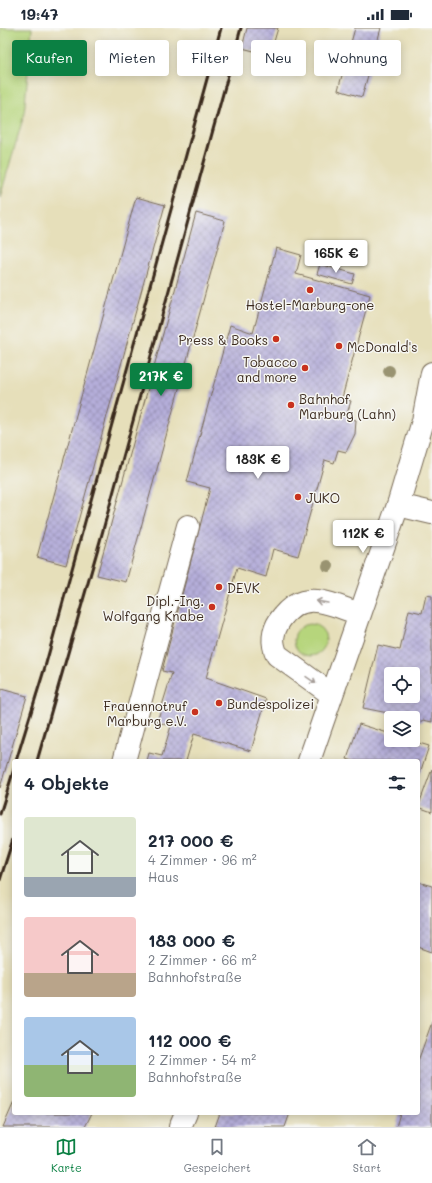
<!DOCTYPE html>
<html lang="de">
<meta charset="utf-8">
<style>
:root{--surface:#fff;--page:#f2f2f3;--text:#1f2937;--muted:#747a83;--line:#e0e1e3;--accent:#0b8043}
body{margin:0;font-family:Mali,sans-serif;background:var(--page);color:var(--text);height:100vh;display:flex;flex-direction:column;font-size:15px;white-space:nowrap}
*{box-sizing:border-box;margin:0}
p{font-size:13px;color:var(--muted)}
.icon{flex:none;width:22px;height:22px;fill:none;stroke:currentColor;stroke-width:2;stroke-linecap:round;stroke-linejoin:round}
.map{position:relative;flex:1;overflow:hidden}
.drawer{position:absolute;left:12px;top:731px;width:408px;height:356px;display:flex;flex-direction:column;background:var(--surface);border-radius:4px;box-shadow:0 2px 10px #0003}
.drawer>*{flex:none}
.guide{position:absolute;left:12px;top:12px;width:408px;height:36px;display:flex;gap:8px}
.tools{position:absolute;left:384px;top:639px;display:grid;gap:8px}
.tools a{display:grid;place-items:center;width:36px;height:36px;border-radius:4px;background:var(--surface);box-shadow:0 2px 10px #0003;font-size:20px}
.price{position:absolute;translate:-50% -34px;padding:0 9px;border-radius:4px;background:#fff;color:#222;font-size:13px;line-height:26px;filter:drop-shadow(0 1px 2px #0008)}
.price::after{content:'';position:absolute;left:50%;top:24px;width:12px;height:9px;margin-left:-6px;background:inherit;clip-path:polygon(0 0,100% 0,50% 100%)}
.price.selected{background:var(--accent);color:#fff}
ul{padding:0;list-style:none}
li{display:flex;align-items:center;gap:12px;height:100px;padding:0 12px}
li span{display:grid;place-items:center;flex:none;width:112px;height:80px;border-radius:4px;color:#555}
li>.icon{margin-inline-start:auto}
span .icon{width:48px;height:48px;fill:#fffc;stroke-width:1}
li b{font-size:17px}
h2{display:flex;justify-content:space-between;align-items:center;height:48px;padding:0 12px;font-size:17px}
.tag{padding:0 14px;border-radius:4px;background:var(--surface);box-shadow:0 2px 10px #0003;font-size:14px;line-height:36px}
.tag.selected{background:var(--accent);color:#fff}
.status{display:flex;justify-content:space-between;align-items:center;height:28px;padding:0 20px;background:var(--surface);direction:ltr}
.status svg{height:11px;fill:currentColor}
.dock{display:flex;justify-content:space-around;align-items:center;height:56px;border-top:1px solid var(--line);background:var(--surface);font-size:11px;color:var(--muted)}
.dock a{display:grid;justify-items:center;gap:2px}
.dock .selected{color:var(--accent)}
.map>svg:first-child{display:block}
.grass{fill:#b6d57c;stroke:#78804d}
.building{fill:url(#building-cross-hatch);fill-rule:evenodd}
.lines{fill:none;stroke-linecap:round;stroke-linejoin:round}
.minor-casing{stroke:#776955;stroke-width:24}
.minor{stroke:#fff;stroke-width:22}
.rail{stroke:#3b2a1e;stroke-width:3}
.tree{fill:#999371}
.oneway{stroke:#a79f9a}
.poi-dot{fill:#c8321e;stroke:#f6f6f2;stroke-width:1.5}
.labels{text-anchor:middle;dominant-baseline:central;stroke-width:3;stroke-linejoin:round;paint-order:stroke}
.poi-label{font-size:13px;fill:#3b2a1e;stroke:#f6f6f2;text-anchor:start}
</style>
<div class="status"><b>19:47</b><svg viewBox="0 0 49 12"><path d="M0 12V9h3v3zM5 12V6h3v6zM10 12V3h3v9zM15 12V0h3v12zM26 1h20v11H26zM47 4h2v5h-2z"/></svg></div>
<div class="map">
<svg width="432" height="1099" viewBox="0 0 432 1099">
<defs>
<pattern id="building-cross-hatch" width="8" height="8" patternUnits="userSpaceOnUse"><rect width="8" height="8" fill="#b5aeda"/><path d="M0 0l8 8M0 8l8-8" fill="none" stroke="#948eb0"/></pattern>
</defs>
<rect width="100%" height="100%" fill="#f6f6f2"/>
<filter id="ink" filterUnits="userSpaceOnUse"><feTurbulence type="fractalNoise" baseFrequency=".025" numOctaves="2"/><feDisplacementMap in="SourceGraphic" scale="8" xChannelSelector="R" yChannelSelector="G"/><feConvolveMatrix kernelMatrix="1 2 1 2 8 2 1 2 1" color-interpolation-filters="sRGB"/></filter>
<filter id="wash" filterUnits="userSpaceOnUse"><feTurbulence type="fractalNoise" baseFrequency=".012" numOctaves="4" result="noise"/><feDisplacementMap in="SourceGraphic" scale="16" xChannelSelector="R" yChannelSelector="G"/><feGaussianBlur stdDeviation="0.9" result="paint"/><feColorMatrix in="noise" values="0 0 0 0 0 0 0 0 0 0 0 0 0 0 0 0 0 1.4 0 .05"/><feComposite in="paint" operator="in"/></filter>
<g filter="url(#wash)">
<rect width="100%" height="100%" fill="#e6dfba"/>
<!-- grass -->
<g class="grass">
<path d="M0 0H32L24 87 0 169Z"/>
<circle cx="310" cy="612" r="16"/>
</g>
<g id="blocks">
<!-- building -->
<g class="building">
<path d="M247 0H278L270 27 242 20Z"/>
<path d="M355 0H381L362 69 338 62Z"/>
<path d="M136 169 165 177 66 537 37 529Z"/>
<path d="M196 185 225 193 126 554 97 547Z"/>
<path d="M276 220 301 227 296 246 370 267 342 370 351 373 346 389 356 392 355 406 346 424 338 422 334 435 325 432 298 528 273 521 266 549 237 540 206 650 266 671 251 723 194 706 186 733H147L149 725 162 728 171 698 157 694 172 645 162 643 210 460 187 454 230 297 253 305Z"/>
<path d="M320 236 355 246 352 256 317 246Z"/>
<path d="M426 567 432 568V694L423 692 422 694 413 692V690L363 680 378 617 400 622 409 582 422 585ZM391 646H413V668H391Z"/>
<path d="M1 661 27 668 0 760V665Z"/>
<path d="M359 696 391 706V712H409L429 718 419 748 418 733H353L347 731Z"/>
<path d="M432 741V784L418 779Z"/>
<path d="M418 854 432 858V924L418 919Z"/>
<path d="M432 994V1099H396L400 1085H418V1033Z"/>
<path d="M14 1074V1085H92L85 1099H3Z"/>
<path d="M220 1085H290L285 1099H215Z"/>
</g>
</g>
</g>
<g filter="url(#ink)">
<use href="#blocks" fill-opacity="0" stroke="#776955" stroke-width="1"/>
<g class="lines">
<!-- minor casing -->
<g class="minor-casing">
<g id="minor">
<path d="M398 477 432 485"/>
<path d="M331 666 277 627C271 614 272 604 280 592 302 560 329 575 359 586"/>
<path d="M124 733 188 498"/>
<path d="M309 733 398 477 423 393 432 345"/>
<path d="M180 1099 186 1085"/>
</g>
</g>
<!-- minor -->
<use href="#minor" class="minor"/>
<!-- rail -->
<g class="rail">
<path d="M16 733 45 639 221 0"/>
<path d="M37 733 100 513 241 0"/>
<path d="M0 786 14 741"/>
<path d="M0 852 14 808"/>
</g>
</g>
<!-- trees -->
<g class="tree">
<circle cx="389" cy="343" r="6"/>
<circle cx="328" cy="538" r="6"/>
</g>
<!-- one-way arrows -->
<defs><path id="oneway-shaft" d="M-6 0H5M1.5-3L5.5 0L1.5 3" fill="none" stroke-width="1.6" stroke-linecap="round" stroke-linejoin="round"/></defs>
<g class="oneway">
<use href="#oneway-shaft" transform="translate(322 574) rotate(-170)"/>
<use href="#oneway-shaft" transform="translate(311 652) rotate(35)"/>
</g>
</g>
<!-- markers -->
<g class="poi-dot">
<circle cx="310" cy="262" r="4"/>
<circle cx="276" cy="311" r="4"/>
<circle cx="339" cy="318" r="4"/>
<circle cx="305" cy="340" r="4"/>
<circle cx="291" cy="377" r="4"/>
<circle cx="298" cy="469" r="4"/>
<circle cx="219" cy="559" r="4"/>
<circle cx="212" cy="579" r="4"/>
<circle cx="219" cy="675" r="4"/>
<circle cx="195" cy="684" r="4"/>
</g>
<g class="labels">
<!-- poi labels -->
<g class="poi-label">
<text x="310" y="276" text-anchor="middle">Hostel-Marburg-one</text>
<text x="268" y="311" text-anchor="end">Press &amp; Books</text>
<text x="347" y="318">McDonald's</text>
<text x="297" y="333" text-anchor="end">Tobacco<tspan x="297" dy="15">and more</tspan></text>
<text x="299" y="370">Bahnhof<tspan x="299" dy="15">Marburg (Lahn)</tspan></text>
<text x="306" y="469">JUKO</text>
<text x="227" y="559">DEVK</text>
<text x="204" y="572" text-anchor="end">Dipl.-Ing.<tspan x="204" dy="15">Wolfgang Knabe</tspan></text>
<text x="227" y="675">Bundespolizei</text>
<text x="187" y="677" text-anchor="end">Frauennotruf<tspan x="187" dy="15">Marburg e.V.</tspan></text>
</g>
</g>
</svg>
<div class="tools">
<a><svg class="icon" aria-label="locate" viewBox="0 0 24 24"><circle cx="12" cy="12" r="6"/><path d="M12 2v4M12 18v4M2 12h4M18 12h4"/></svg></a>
<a><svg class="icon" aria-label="layers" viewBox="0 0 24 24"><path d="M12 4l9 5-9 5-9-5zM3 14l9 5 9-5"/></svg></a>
</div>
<b class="price" style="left:336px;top:246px">165K €</b>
<b class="price selected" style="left:161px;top:369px">217K €</b>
<b class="price" style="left:258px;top:452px">183K €</b>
<b class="price" style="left:363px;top:526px">112K €</b>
<div class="guide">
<a class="tag selected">Kaufen</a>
<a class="tag">Mieten</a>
<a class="tag">Filter</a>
<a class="tag">Neu</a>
<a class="tag">Wohnung</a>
</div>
<section class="drawer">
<h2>4 Objekte<svg class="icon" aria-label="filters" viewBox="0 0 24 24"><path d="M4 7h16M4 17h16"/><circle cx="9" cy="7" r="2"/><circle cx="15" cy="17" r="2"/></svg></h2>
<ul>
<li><span style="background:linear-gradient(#dfe7d0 75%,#9aa5b1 0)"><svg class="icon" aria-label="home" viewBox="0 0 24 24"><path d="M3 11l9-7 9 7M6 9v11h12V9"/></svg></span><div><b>217 000 €</b><p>4 Zimmer · 96 m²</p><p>Haus</p></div></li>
<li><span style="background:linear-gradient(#f6c9c9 70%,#b9a48a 0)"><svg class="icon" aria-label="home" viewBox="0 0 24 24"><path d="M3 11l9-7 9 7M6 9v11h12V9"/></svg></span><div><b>183 000 €</b><p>2 Zimmer · 66 m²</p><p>Bahnhofstraße</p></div></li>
<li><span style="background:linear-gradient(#a9c7e8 60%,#8fb573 0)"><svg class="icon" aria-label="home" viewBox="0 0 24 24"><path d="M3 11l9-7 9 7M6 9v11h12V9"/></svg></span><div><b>112 000 €</b><p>2 Zimmer · 54 m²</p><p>Bahnhofstraße</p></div></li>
</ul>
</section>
</div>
<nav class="dock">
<a class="selected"><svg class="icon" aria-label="map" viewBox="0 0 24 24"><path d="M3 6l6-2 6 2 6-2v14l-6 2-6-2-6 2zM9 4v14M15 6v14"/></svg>Karte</a>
<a><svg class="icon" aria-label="saved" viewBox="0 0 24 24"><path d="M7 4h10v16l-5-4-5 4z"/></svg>Gespeichert</a>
<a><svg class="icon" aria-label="home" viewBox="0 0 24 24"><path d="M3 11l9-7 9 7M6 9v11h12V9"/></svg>Start</a>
</nav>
